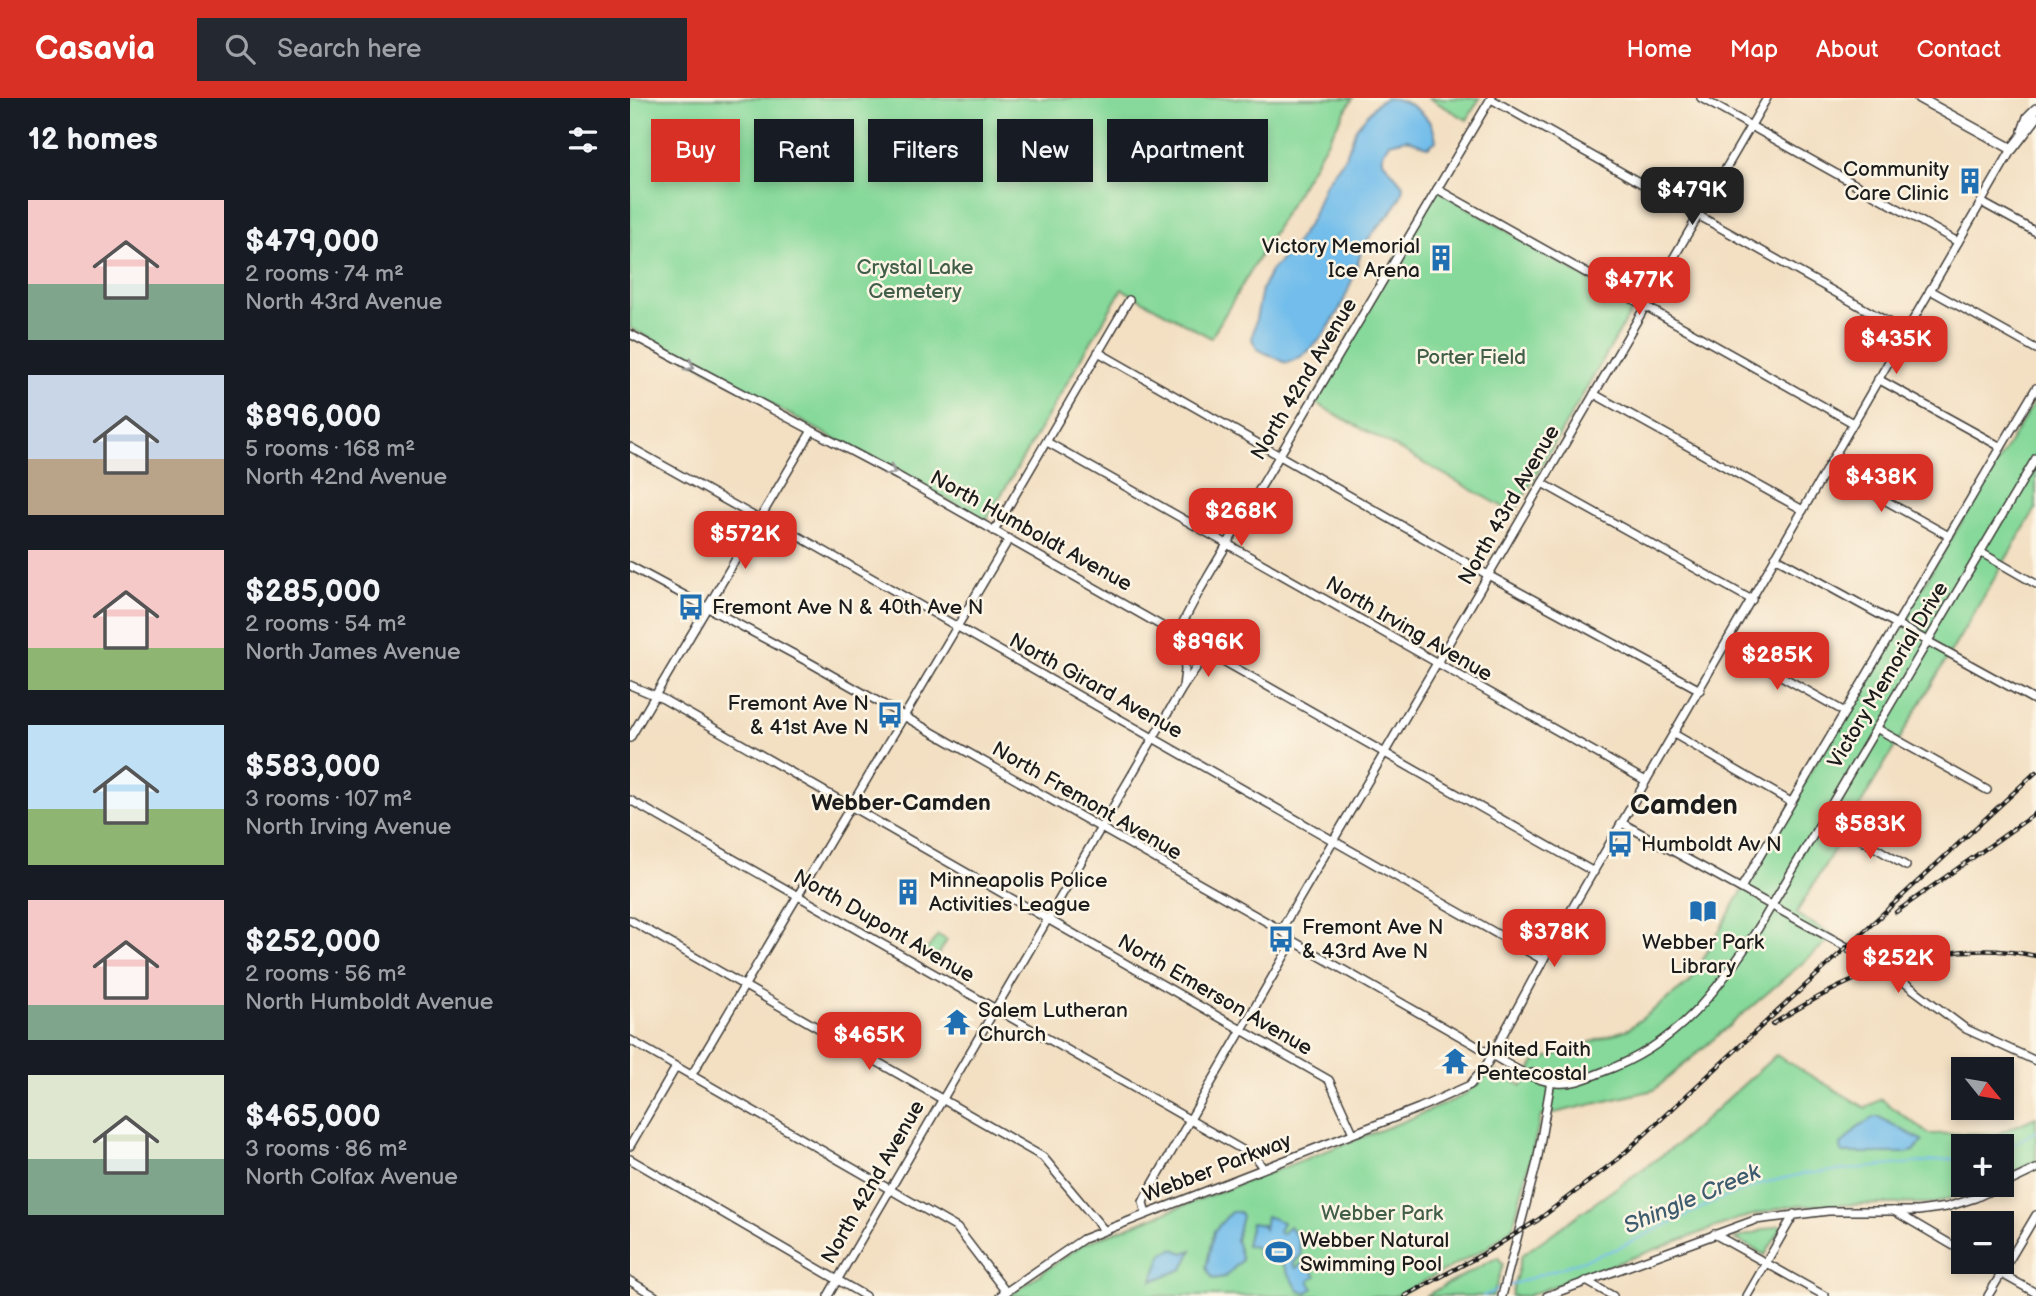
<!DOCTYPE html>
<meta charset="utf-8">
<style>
:root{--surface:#171b24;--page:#242831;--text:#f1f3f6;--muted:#9ea1a6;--accent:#d93025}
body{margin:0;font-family:"Balsamiq Sans",sans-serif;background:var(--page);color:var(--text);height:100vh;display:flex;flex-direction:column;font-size:26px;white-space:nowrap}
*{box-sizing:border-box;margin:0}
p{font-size:23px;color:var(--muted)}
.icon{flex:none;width:38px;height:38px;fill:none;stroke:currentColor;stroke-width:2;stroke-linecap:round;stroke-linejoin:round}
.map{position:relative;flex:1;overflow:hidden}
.drawer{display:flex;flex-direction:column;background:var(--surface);width:630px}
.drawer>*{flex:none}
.top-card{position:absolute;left:21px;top:21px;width:665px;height:63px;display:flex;gap:14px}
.needle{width:46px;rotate:120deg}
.buttons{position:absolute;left:1321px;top:959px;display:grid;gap:14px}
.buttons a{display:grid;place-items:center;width:63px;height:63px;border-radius:0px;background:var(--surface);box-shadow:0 4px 10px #0003;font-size:35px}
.price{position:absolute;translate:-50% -60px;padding:0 16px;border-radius:14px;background:var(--accent);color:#fff;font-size:23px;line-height:46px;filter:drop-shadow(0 2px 4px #0008)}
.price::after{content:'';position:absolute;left:50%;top:42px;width:21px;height:16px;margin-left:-10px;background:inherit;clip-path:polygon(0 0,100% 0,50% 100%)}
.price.selected{background:#222;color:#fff}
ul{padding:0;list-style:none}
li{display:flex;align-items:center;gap:21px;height:175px;padding:0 28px}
li span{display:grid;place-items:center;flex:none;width:196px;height:140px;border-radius:0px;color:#555}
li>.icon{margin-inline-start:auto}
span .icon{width:84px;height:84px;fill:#fffc;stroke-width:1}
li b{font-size:30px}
h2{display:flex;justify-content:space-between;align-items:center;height:84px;padding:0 28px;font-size:30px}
.tag{padding:0 24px;border-radius:0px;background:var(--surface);box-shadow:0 4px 10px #0003;font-size:24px;line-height:63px}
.tag.selected{background:var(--accent);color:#fff}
header{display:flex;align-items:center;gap:42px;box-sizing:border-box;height:98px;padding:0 35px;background:var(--accent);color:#fff}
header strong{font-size:33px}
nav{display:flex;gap:38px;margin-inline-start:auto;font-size:24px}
.search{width:490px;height:63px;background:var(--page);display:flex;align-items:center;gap:18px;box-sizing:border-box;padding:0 24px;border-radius:0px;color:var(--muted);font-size:26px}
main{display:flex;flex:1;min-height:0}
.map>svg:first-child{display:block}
.green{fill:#86d99a;stroke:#517a5b;stroke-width:2}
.water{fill:#72bdeb;stroke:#476c84;stroke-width:2}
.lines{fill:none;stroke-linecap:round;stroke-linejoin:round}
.stream{stroke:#72bdeb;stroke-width:2}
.minor-casing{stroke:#3c3935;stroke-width:10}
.major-casing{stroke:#3c3935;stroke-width:12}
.minor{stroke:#fff;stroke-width:7}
.major{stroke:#fff;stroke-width:9}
.rail-casing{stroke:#1c1c1c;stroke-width:4.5}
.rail{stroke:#fcf5e5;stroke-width:2;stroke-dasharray:5;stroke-linecap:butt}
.oneway{stroke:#999}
.labels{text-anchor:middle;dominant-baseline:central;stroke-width:5;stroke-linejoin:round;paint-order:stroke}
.poi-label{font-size:21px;fill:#1c1c1c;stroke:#fcf5e5;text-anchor:start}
.park-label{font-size:21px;fill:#415e48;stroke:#fcf5e5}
.street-label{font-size:21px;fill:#1c1c1c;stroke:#fcf5e5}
.neighbourhood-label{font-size:23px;font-weight:bold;fill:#1c1c1c;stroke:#fcf5e5}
.water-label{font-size:23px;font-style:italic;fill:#3e5c6f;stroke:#fcf5e5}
.district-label{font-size:28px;font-weight:bold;fill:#1c1c1c;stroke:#fcf5e5}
</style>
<header>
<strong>Casavia</strong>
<div class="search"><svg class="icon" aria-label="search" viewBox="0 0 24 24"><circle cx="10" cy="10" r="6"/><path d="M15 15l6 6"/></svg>Search here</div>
<nav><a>Home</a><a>Map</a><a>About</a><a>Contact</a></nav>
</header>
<main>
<section class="drawer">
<h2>12 homes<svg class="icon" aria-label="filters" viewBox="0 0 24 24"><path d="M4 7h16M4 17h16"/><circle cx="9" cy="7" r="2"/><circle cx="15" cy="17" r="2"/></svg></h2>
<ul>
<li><span style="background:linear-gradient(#f6c9c9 60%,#7fa58c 0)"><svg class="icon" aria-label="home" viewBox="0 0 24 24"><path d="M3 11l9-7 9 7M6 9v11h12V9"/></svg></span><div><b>$479,000</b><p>2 rooms · 74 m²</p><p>North 43rd Avenue</p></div></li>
<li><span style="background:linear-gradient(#c9d6e8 60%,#b9a48a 0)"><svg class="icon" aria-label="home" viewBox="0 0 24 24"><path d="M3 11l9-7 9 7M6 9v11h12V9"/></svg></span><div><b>$896,000</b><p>5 rooms · 168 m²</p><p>North 42nd Avenue</p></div></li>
<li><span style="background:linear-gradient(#f6c9c9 70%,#8fb573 0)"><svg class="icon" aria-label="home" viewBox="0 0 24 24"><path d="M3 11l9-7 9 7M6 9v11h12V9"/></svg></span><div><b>$285,000</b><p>2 rooms · 54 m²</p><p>North James Avenue</p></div></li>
<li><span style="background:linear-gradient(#bfe0f5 60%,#8fb573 0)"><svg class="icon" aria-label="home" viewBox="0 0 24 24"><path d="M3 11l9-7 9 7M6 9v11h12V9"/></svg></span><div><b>$583,000</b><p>3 rooms · 107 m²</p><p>North Irving Avenue</p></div></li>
<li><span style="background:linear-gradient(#f6c9c9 75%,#7fa58c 0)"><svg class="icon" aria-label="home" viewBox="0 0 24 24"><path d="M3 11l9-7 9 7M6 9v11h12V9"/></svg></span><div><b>$252,000</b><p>2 rooms · 56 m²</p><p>North Humboldt Avenue</p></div></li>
<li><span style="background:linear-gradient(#dfe7d0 60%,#7fa58c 0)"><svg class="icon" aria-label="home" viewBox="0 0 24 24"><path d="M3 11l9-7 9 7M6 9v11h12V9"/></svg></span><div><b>$465,000</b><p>3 rooms · 86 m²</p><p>North Colfax Avenue</p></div></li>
</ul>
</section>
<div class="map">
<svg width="1406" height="1198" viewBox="0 0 1406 1198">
<rect width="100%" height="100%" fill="#fcf5e5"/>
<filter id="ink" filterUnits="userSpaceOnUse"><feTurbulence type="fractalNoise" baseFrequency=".0143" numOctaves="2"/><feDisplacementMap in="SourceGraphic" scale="14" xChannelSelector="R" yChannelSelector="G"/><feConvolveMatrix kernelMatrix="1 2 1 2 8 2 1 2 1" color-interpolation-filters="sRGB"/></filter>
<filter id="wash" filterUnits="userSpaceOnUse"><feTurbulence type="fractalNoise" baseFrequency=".00686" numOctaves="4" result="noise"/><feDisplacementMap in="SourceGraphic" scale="28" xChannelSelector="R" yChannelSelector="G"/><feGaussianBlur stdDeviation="1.57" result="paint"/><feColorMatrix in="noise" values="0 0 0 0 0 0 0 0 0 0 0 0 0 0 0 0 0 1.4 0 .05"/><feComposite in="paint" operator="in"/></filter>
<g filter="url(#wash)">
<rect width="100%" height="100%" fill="#f3dfc2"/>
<!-- green -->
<g class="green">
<path d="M0 0H723L581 240 492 191 356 423 0 230Z"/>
<path d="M799 0H850L837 22Z"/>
<path d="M807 91 1004 209 884 415 682 303Z"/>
<path d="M1406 301V410L1166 816 1204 838 1024 992 911 1018 883 1129 857 1150 766 1198H379L453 1146 777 1022 833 998 863 972 892 988 905 964 998 931 1060 884 1195 648 1219 616 1269 527Z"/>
<path d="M308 837 317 842 306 861 295 854Z"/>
<path d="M1146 957 1236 1010 1251 1001 1299 1036 1369 1035 1406 1019V1064L1372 1080V1048H1334V1087H1358L1306 1105 1160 1108 1108 1121 897 1198H881L892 1157 1049 1045Z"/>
<path d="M1149 1127 1152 1129 1135 1157 1105 1141Z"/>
<path d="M868 1159 873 1167 863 1198H795Z"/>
</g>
<!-- water -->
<g class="water">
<path d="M756 0C780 1 804 19 806 43L798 49 777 41 759 45 753 55V63L773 87C773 109 746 127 735 146 729 157 727 170 722 182 712 211 688 257 656 265L627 251 622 241 632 191 640 174 666 145 682 120 694 88 716 58 726 30 747 5Z"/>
<path d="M1245 1019H1249L1293 1043 1283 1053 1276 1055H1212L1211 1047 1229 1028Z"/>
<path d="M601 1114H609L612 1118 606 1142 612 1162 595 1179 583 1181 576 1170 584 1133Z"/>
<path d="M636 1118 653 1124 649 1134 652 1136 659 1128 668 1140 671 1157 663 1166 666 1170 675 1164 686 1178 679 1183 683 1190 677 1195 669 1193 651 1163 628 1157V1150L616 1147 621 1125 632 1127 634 1131Z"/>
<path d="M543 1151 554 1155 562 1152 553 1171 522 1183 533 1155Z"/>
</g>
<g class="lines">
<!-- stream -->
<g class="stream">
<path d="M1372 1053 1406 1033"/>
<path d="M878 1188 986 1151 1090 1101 1133 1085 1173 1076 1334 1060"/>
<path d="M853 1198 872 1190"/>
</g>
</g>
</g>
<g filter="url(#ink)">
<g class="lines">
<!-- minor casing -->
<g class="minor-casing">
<g id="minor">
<path d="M1071 0 1328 144"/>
<path d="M861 1 1276 234"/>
<path d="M807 91 1223 325"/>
<path d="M1351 104 1406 134"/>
<path d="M1300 192 1406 251"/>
<path d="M0 236 268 378 964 774"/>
<path d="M468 254 858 477 1070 592"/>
<path d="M1248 281 1371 349"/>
<path d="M964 296 1173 412"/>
<path d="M417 344 1016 683"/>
<path d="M0 349 129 421H138L913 862"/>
<path d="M1197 370 1319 438"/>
<path d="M912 385 1122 502"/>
<path d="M364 433 499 202"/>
<path d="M1350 454 1406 486"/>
<path d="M1145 459 1406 603"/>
<path d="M0 468 182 566 651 832 663 843C722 877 781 910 840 944 865 958 897 982 926 985 942 987 957 980 972 974 1046 948 1088 893 1129 829L1406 360"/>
<path d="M1096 547 1215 614"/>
<path d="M0 587 33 601 699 982 723 1035"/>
<path d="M553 589 578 553"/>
<path d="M1246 630 1357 692"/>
<path d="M1044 636 1161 704"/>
<path d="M0 640 181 334"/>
<path d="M0 702 625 1059 633 1070"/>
<path d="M1194 719 1276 768"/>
<path d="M992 725 1255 870 1336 931 1406 963"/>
<path d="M1111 790 1406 290"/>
<path d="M0 822 413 1059 474 1132"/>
<path d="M651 832 1137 0"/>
<path d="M0 942 327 1130 376 1194"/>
<path d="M902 975 953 979"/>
<path d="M61 978 379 441"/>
<path d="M0 1048 46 969"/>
<path d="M0 1061 235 1198"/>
<path d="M1264 1113 1334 1154"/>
<path d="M516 1116 513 1104 516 1098 663 843"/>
<path d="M1084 1136 1195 1198"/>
<path d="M1350 1164 1406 1195"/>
<path d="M0 1183 25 1198"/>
<path d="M956 1183 983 1198"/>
<path d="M198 1198 553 589 555 572 552 526 570 492 861 0"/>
<path d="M370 1198 453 1141 789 1010 840 987 857 966 929 833 1382 51"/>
<path d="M872 1198 907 1064 922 977"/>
<path d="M917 1198 1125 1122 1198 1113H1288L1317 1109 1345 1100 1406 1071"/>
<path d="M1117 1198 1164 1116"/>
<path d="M1358 1198 1406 1117"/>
</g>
</g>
<!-- major casing -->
<g class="major-casing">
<g id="major">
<path d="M1289 0 1382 51 1406 20"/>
<path d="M1393 33 1398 19 1406 11"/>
</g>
</g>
<!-- minor -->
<use href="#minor" class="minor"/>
<!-- major -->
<use href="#major" class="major"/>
<!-- rail casing -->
<g class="rail-casing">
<g id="rail">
<path d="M1266 814 1406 715"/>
<path d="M1143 926C1222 875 1311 838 1406 858"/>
<path d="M775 1198 853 1156 908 1122 988 1061 1406 674"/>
</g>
</g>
<!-- rail -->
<use href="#rail" class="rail"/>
</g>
<!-- one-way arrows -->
<defs><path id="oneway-chevron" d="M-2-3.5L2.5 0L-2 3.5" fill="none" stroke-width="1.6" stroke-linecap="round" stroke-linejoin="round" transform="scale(1.75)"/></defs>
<g class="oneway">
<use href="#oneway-chevron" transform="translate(60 268) rotate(28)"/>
<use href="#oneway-chevron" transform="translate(261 373) rotate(29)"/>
</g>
</g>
<!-- icons -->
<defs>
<g id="building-bare" transform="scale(2.1)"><path d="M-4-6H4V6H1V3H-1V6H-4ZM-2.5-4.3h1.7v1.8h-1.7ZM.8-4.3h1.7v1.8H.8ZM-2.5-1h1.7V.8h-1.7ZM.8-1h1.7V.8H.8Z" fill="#1f6fb2" stroke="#fcf5e5" stroke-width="2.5" paint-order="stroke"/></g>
<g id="bus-bare" transform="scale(2.1)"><path d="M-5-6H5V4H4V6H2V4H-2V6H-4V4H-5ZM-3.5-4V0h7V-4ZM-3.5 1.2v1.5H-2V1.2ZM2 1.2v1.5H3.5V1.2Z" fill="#1f6fb2" stroke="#fcf5e5" stroke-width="2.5" paint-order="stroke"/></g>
<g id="library-bare" transform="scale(2.1)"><path d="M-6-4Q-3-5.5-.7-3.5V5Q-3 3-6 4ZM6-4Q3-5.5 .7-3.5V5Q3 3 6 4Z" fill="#1f6fb2" stroke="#fcf5e5" stroke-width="2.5" paint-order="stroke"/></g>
<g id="temple-bare" transform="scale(2.1)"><path d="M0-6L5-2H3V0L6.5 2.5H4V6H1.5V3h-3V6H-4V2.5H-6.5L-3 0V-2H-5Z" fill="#1f6fb2" stroke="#fcf5e5" stroke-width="2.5" paint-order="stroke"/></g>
<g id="stadium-bare" transform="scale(2.1)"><path d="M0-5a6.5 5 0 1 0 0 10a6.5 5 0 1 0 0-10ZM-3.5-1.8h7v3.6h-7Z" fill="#1f6fb2" stroke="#fcf5e5" stroke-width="2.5" paint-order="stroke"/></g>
</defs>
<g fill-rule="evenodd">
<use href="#building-bare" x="1340" y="83"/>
<use href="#building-bare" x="811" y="160"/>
<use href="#bus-bare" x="61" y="509"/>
<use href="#bus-bare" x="260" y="617"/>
<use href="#bus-bare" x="990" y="746"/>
<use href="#building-bare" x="278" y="794"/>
<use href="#library-bare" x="1073" y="813"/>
<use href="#bus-bare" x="651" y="841"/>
<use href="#temple-bare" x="327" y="924"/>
<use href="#temple-bare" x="825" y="963"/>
<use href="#stadium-bare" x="649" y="1154"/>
</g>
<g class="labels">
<!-- poi labels -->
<g class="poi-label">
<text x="1319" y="71" text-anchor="end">Community<tspan x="1319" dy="24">Care Clinic</tspan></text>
<text x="790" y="148" text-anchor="end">Victory Memorial<tspan x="790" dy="24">Ice Arena</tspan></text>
<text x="82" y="509">Fremont Ave N &amp; 40th Ave N</text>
<text x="239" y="605" text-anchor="end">Fremont Ave N<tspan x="239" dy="24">&amp; 41st Ave N</tspan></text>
<text x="1011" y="746">Humboldt Av N</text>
<text x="299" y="782">Minneapolis Police<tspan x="299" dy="24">Activities League</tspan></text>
<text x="672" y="829">Fremont Ave N<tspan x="672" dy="24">&amp; 43rd Ave N</tspan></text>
<text x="1073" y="844" text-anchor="middle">Webber Park<tspan x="1073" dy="24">Library</tspan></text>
<text x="348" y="912">Salem Lutheran<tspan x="348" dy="24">Church</tspan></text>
<text x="846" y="951">United Faith<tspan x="846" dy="24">Pentecostal</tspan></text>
<text x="670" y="1142">Webber Natural<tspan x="670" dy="24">Swimming Pool</tspan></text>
</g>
<!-- park labels -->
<g class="park-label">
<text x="285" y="169">Crystal Lake<tspan x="285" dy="24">Cemetery</tspan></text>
<text x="841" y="259">Porter Field</text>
<text x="752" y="1115">Webber Park</text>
</g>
<!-- street labels -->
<g class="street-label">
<text transform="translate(674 281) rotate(-59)">North 42nd Avenue</text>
<text transform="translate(879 407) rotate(-60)">North 43rd Avenue</text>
<text transform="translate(401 433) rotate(29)">North Humboldt Avenue</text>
<text transform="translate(779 531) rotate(30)">North Irving Avenue</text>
<text transform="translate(1258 577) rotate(-59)">Victory Memorial Drive</text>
<text transform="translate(466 588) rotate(29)">North Girard Avenue</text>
<text transform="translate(457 703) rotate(30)">North Fremont Avenue</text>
<text transform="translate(254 828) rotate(30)">North Dupont Avenue</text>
<text transform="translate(585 897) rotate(30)">North Emerson Avenue</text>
<text transform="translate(587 1070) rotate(-21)">Webber Parkway</text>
<text transform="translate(243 1084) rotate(-60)">North 42nd Avenue</text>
</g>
<!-- neighbourhood labels -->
<g class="neighbourhood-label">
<text x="271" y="705">Webber-Camden</text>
</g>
<!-- water labels -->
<g class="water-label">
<text transform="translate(1062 1101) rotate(-23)">Shingle Creek</text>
</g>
<!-- district labels -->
<g class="district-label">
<text x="1054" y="707">Camden</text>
</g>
</g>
</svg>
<div class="buttons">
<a><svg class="needle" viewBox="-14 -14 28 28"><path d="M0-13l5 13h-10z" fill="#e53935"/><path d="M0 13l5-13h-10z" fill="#9ea1a6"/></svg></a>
<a>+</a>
<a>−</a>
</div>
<b class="price selected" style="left:1062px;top:129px">$479K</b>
<b class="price" style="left:1009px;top:219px">$477K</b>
<b class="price" style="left:1266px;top:278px">$435K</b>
<b class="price" style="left:1251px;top:416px">$438K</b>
<b class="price" style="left:611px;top:450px">$268K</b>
<b class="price" style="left:115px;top:473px">$572K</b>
<b class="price" style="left:578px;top:581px">$896K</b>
<b class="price" style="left:1147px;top:594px">$285K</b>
<b class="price" style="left:1240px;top:763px">$583K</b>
<b class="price" style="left:924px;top:871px">$378K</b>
<b class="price" style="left:1268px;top:897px">$252K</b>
<b class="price" style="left:239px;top:974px">$465K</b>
<div class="top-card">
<a class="tag selected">Buy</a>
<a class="tag">Rent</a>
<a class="tag">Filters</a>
<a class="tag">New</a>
<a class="tag">Apartment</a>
</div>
</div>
</main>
